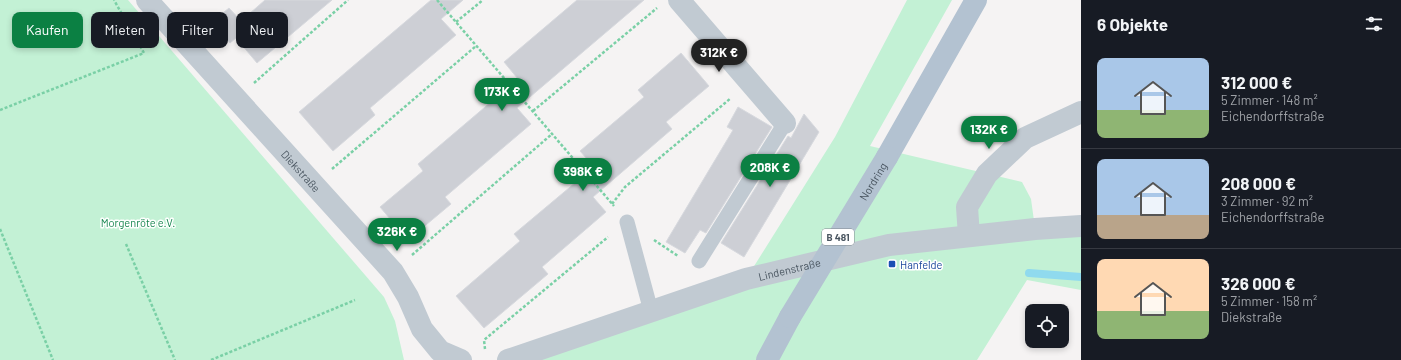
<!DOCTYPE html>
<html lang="de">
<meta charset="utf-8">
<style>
:root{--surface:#171b24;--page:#20242c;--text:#f1f3f6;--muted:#9ea1a6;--line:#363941;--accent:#0b8043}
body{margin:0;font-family:Barlow,sans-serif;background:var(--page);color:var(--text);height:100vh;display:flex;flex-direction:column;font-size:15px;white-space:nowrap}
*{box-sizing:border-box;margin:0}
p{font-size:13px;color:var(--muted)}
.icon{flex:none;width:22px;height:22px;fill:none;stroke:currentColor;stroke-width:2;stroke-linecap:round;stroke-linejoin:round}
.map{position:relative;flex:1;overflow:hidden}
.side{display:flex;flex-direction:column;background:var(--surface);width:320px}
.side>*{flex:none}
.hud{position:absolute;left:12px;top:12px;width:380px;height:36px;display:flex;gap:8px}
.tools{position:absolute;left:1025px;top:304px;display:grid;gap:8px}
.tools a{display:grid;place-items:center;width:44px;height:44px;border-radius:8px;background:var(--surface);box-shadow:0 2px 6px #0003;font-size:20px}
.price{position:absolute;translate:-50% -34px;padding:0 9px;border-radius:14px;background:var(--accent);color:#fff;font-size:13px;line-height:26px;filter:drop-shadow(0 1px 2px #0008)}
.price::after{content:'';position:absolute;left:50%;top:24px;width:12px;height:9px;margin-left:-6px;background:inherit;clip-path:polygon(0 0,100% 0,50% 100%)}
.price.current{background:#222;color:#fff}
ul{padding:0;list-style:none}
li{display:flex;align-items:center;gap:12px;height:100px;padding:0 16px}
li+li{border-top:1px solid var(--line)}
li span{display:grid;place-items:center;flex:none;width:112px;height:80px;border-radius:8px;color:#555}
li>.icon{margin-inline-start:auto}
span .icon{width:48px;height:48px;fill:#fffc;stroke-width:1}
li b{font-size:17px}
h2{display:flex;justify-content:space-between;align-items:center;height:48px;padding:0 16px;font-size:17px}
.chip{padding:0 14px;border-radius:8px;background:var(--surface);box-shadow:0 2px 6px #0003;font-size:14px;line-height:36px}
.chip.current{background:var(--accent);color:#fff}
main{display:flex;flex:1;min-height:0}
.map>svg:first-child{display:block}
.green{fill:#c3f1d5}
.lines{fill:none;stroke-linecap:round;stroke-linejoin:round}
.stream{stroke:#90daee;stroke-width:8}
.building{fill:#cdcfd5;stroke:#d7d9de}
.path{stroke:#7ad0a6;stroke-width:2.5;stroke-dasharray:3 2;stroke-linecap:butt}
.service{stroke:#c1cad2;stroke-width:15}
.minor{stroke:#c1cad2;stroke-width:22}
.primary{stroke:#b3c2d1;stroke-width:22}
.primary-bridge{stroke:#b3c2d1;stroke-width:22}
.transit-dot{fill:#1a4fb4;stroke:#fff;stroke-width:1.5}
.labels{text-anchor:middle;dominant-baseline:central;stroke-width:3;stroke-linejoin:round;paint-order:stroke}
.shield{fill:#fff;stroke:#808990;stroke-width:1}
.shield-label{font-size:10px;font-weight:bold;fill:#4a5661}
.street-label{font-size:11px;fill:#4a5661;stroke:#fff}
.park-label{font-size:11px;fill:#17864f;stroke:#fff}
.transit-label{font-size:11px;fill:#164399;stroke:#fff;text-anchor:start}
</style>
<main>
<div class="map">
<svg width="1081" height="360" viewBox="0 0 1081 360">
<rect width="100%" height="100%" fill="#f5f3f3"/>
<!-- green -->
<g class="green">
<path d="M0 0H128L384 297 395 321 404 360H0Z"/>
<path d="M907 0H952L870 146 1022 182 1031 199 1035 228 1081 226V290L1027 280 977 360H508L746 279 835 137Z"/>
</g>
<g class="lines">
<!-- stream -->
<path class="stream" d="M1029 273 1081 277"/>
</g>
<!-- building -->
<g class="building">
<path d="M265 0H332L257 63 236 38 230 43 212 22 229 8 241 21Z"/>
<path d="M431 0H463L441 19 456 35 370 108 375 115 333 151 299 112Z"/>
<path d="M577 0H644L517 108 531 124 445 197 451 204 408 240 380 207 423 171 418 164 518 79 504 62Z"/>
<path d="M681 53 709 86 666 122 672 129 593 197 606 212 542 267 548 274 484 328 456 296 520 241 514 234 594 167 580 151 644 97 638 90Z"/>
<path d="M738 107 772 127 706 233 700 230 685 253 666 242 733 130 727 127Z"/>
<path d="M804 114 819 132 744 257 721 243 788 136 791 138Z"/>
</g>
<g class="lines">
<!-- path -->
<g class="path">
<path d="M437 0 614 206"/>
<path d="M456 22 483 0"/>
<path d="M254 83 348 0"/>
<path d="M0 110 144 53 114 0"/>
<path d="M533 111 657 8"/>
<path d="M332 169 476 46"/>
<path d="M612 204 625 187 731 98"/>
<path d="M0 229 53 360"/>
<path d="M654 240 678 256"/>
<path d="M126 244 175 360"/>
<path d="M412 255 552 134"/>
<path d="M485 349 484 340 608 237"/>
<path d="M211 360 355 300"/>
</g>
<!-- service -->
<g class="service">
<path d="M627 222 651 311"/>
<path d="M699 261 785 123"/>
</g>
<!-- minor -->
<g class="minor">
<path id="s1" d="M147 0 393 272 408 297 422 329 440 351 461 360"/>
<path d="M679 0 785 123"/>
<path d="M969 236 967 207 987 174 1025 138 1081 112"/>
<path id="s2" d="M508 360 746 279 889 245 1035 229 1081 226"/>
</g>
<!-- primary -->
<g class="primary">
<path d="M887 157 976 0"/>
<path d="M767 360 790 317"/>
</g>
<!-- primary-bridge -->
<path class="primary-bridge" id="s3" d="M790 317 887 157"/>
</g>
<!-- markers -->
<rect class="transit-dot" x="888" y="260" width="8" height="8" rx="2"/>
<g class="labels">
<!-- shield labels -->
<rect class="shield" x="822" y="229" width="32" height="16" rx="3"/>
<g class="shield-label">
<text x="838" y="237">B 481</text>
</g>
<!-- street labels -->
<g class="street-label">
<text stroke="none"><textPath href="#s1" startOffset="230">Diekstraße</textPath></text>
<text stroke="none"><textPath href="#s3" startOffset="159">Nordring</textPath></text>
<text stroke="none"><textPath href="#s2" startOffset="296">Lindenstraße</textPath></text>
</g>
<!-- park labels -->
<g class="park-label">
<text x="138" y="222">Morgenröte e.V.</text>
</g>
<!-- transit labels -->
<g class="transit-label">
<text x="900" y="264">Hanfelde</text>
</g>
</g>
</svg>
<div class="tools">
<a><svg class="icon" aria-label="locate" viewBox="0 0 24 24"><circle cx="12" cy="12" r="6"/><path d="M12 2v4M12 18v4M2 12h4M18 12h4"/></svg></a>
</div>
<b class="price current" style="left:719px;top:73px">312K €</b>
<b class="price" style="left:502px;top:112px">173K €</b>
<b class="price" style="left:989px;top:150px">132K €</b>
<b class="price" style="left:770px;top:188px">208K €</b>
<b class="price" style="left:583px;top:192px">398K €</b>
<b class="price" style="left:397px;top:252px">326K €</b>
<div class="hud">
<a class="chip current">Kaufen</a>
<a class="chip">Mieten</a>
<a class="chip">Filter</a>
<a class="chip">Neu</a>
</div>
</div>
<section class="side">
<h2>6 Objekte<svg class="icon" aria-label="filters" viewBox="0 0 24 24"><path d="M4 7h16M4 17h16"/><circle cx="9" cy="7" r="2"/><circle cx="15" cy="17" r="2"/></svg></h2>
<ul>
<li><span style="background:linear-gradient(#a9c7e8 65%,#8fb573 0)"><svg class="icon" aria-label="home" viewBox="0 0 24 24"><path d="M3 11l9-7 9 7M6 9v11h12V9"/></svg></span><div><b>312 000 €</b><p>5 Zimmer · 148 m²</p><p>Eichendorffstraße</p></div></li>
<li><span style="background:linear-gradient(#a9c7e8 70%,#b9a48a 0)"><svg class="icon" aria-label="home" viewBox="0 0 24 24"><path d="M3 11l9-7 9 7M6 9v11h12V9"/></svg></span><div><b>208 000 €</b><p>3 Zimmer · 92 m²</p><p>Eichendorffstraße</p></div></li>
<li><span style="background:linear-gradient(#ffd9b3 65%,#8fb573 0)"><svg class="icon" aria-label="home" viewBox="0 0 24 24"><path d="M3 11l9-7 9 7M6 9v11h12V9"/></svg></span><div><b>326 000 €</b><p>5 Zimmer · 158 m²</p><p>Diekstraße</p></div></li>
</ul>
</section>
</main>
